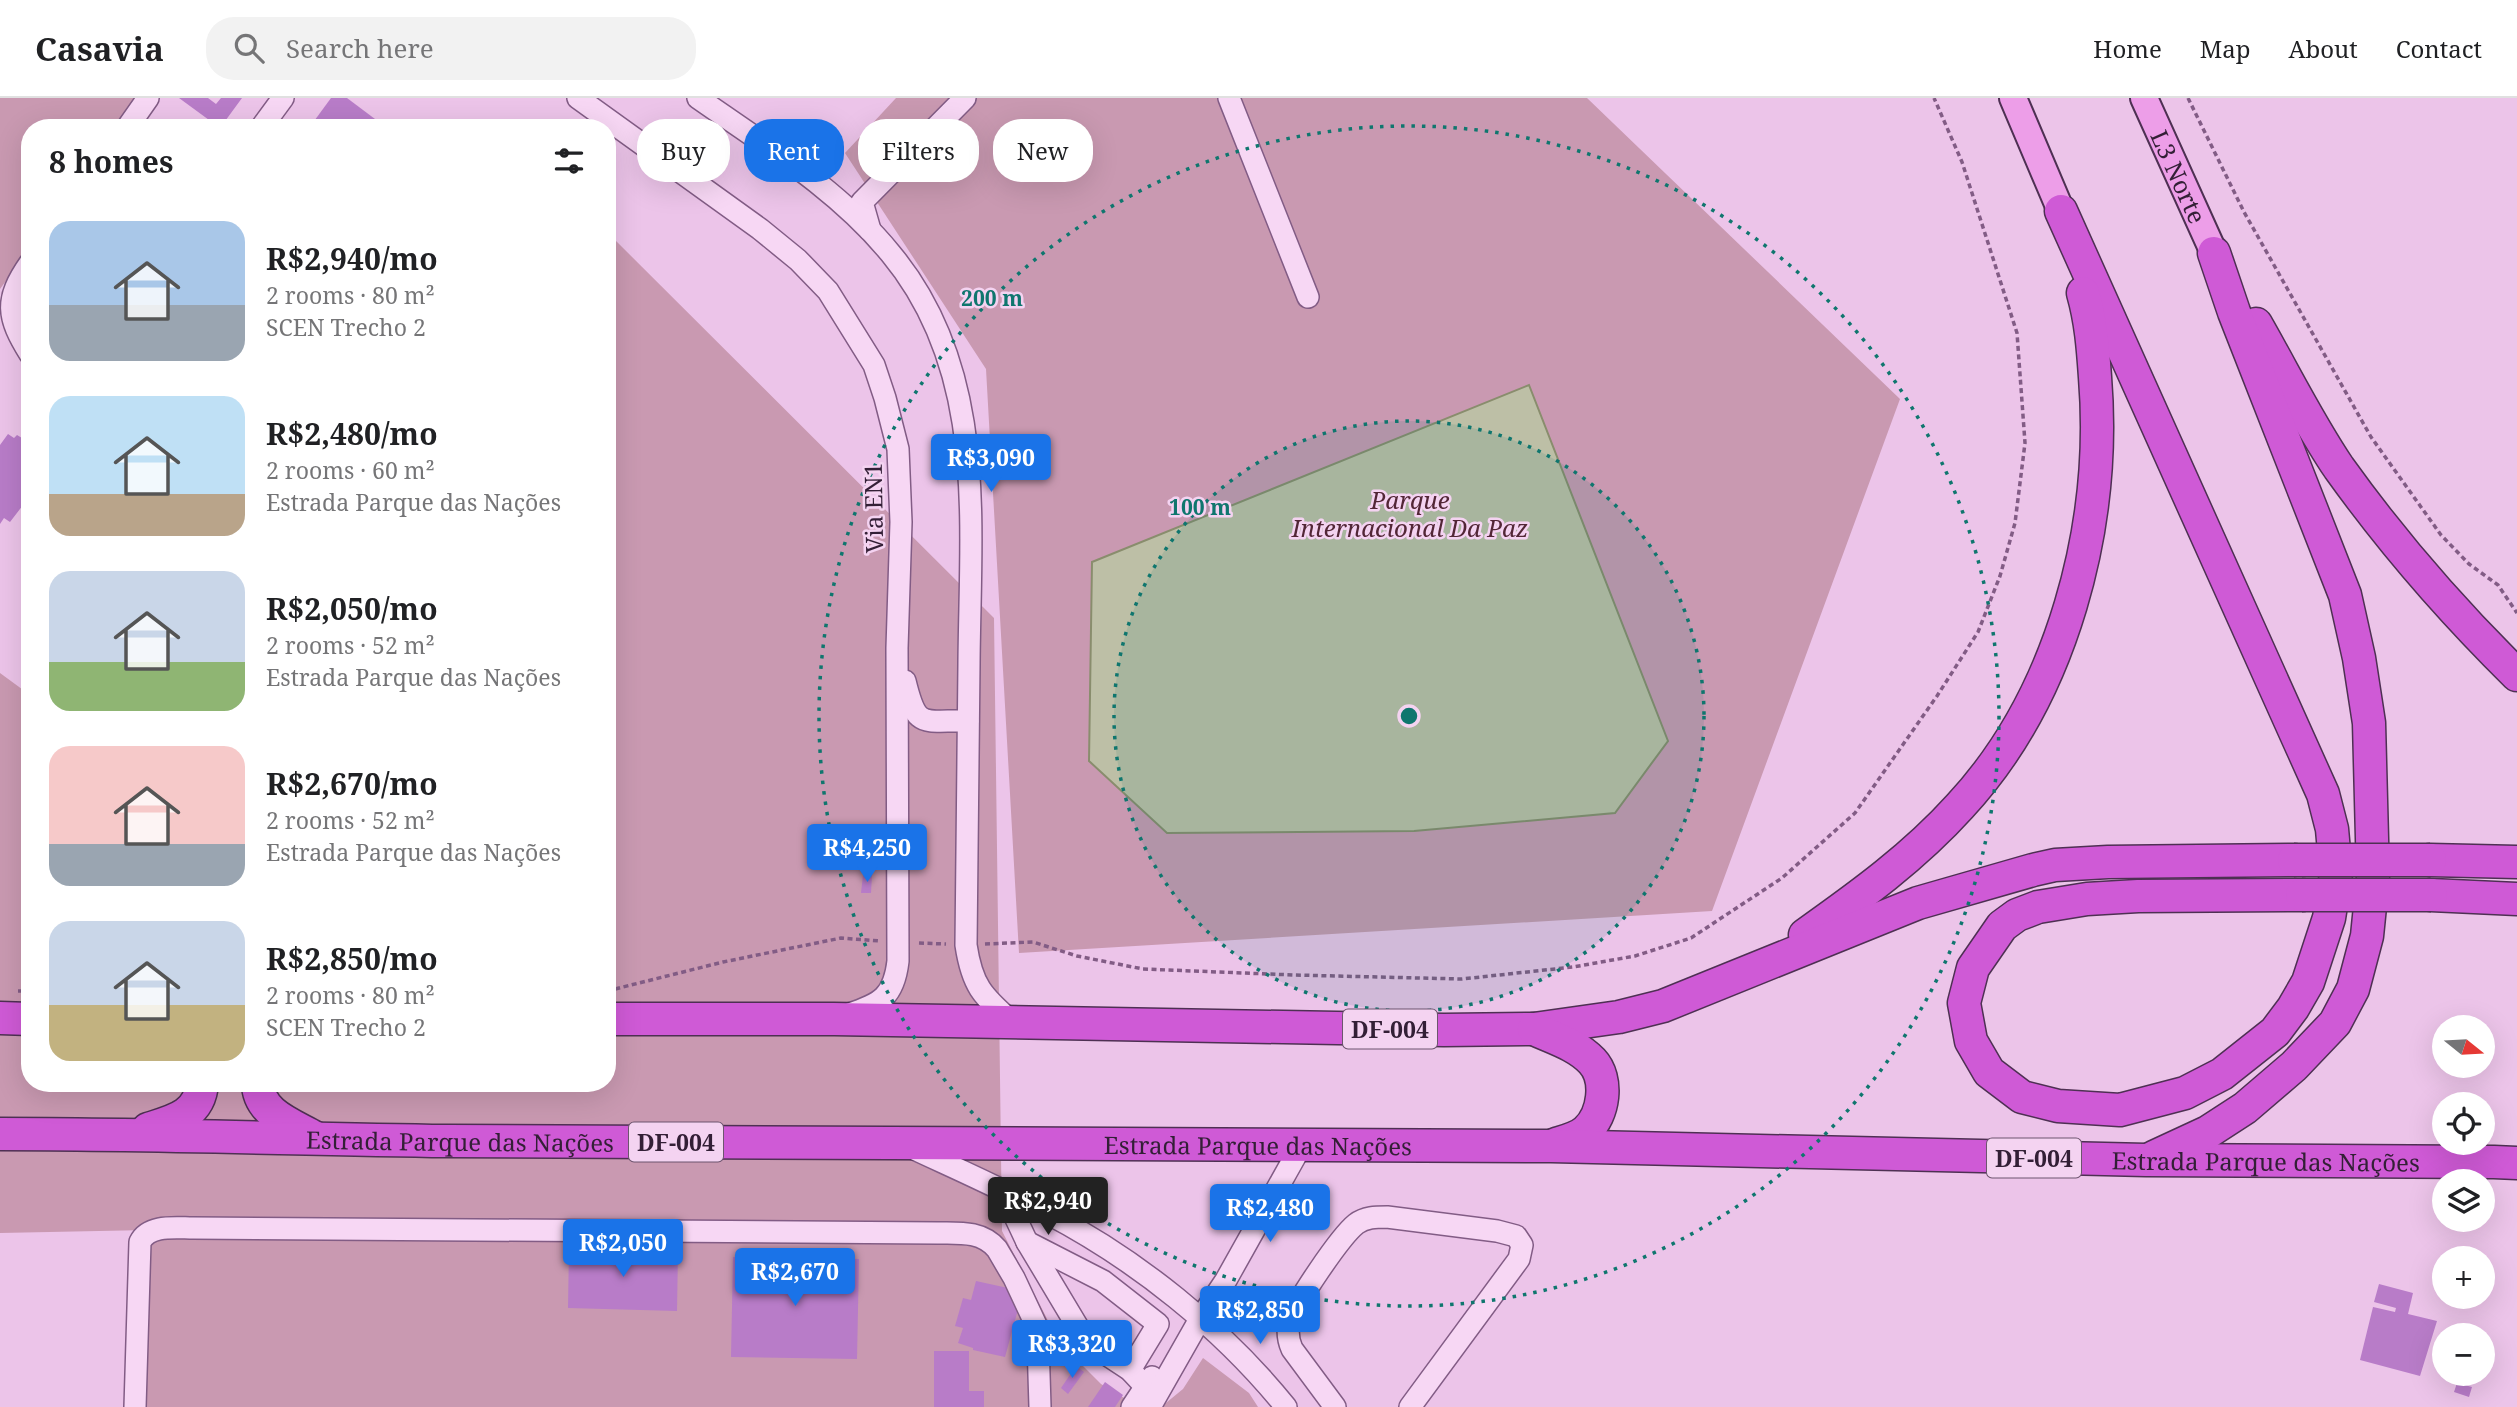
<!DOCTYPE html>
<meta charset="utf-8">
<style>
:root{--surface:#fff;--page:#f2f2f2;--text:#202124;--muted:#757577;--line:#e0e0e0;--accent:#1a73e8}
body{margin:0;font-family:"Noto Serif",serif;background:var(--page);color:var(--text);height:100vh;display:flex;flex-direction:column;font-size:26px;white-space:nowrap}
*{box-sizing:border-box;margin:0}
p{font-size:23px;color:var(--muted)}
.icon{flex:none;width:38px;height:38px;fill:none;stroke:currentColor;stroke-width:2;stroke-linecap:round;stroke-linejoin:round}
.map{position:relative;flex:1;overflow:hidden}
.details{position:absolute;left:21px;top:21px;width:595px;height:973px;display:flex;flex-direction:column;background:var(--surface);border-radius:28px;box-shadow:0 7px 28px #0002}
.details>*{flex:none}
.guide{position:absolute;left:637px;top:21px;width:665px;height:63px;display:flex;gap:14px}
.needle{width:46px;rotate:108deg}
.fabs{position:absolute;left:2432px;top:917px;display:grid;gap:14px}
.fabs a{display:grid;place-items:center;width:63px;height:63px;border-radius:50%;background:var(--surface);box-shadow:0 7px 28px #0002;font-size:35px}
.price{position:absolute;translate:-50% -60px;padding:0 16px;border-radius:7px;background:var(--accent);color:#fff;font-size:23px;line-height:46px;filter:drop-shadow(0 2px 4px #0008)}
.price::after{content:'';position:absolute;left:50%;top:42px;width:21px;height:16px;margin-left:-10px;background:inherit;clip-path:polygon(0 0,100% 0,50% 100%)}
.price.active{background:#222;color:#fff}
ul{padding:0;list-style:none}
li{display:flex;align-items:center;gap:21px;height:175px;padding:0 28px}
li span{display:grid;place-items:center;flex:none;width:196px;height:140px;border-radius:21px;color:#555}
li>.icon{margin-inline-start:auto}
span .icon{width:84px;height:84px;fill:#fffc;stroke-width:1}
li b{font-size:30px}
h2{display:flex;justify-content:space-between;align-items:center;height:84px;padding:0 28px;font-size:30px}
.pill{padding:0 24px;border-radius:28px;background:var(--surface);box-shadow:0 7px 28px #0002;font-size:24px;line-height:63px}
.pill.active{background:var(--accent);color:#fff}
header{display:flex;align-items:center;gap:42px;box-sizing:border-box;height:98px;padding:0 35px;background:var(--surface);border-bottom:2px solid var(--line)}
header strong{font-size:33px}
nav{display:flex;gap:38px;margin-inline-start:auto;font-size:24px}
.search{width:490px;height:63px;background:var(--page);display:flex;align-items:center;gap:18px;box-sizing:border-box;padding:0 24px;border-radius:28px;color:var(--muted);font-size:26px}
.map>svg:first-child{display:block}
.green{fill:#c999b1}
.water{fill:#bdbfa6;stroke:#898d6d;stroke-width:2}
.building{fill:#b87cc8}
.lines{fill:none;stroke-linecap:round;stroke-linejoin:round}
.minor-casing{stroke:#825c85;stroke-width:24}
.major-casing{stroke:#4e3053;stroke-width:30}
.highway-casing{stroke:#4e3053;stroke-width:35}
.path{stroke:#825c85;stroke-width:3.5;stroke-dasharray:5 3.5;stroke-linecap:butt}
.minor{stroke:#f7d7f4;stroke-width:21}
.major{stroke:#ed9ee8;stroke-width:26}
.highway{stroke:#cf5ad6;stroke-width:32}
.highway-bridge-casing{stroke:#4e3053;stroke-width:35;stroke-linecap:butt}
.highway-bridge{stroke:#cf5ad6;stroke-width:32}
.ring{fill:none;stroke:#0f766e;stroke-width:3.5;stroke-dasharray:3.5 7}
.labels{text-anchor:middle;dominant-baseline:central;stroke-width:5;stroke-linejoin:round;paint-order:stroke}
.shield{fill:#f4d3f1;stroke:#6d556e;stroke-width:2}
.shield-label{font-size:23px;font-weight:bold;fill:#331f36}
.street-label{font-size:24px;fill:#331f36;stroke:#f4d3f1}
.park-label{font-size:24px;font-style:italic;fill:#522636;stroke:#f4d3f1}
.centre{fill:#0f766e;stroke:#f4d3f1;stroke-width:3.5}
.ring-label{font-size:21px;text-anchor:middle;font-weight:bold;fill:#0f766e;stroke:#f4d3f1;stroke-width:5;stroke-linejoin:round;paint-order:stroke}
</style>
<header>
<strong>Casavia</strong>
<div class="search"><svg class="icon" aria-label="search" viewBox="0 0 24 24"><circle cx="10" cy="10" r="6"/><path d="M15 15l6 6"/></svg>Search here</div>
<nav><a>Home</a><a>Map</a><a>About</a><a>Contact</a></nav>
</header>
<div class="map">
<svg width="2517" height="1309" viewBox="0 0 2517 1309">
<rect width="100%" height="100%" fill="#ecc4e9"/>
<!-- green -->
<g class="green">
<path d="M0 0H138L116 30H30V150L0 191Z"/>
<path d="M896 0H1587L1900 301 1712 813 1019 855 986 271 845 55Z"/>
<path d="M607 134 994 520 1002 1133 1059 1244 1101 1286 1139 1309H144L148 1132 0 1135V575L30 597V985H607Z"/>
<path d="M1203 1260 1249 1295 1258 1309H1161L1183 1291Z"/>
</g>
<!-- water -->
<path class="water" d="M1529 287 1668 643 1615 715 1414 733 1167 735 1089 663 1092 464Z"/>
<!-- building -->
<g class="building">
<path d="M179 0H208L216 6 221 0H242L220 30Z"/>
<path d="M331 0H347L387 30H309Z"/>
<path d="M26 333 30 335V398L10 424 4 420 0 426V347L8 336 14 340 17 337 22 340Z"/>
<path d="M863 777H872L871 795H861Z"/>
<path d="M569 1150 678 1152 677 1213 568 1210Z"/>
<path d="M733 1159 859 1161 857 1261 731 1259Z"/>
<path d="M976 1183 1008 1190 1007 1193 1022 1197 1005 1259 973 1252V1250L958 1245 963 1230 955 1228 963 1200 971 1202Z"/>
<path d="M2379 1186 2413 1195 2408 1216 2437 1223 2420 1278 2360 1262 2373 1209 2395 1214 2396 1210 2374 1204Z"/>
<path d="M934 1253H969V1293H984V1309H934Z"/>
<path d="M1076 1268 1084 1274 1068 1296 1061 1290Z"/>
<path d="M1105 1284 1123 1297 1115 1309H1088Z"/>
<path d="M2457 1285 2472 1289 2469 1299 2454 1294Z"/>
</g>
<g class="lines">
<!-- minor casing -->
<g class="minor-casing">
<g id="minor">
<path d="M578 0 760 131 798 162 828 193 874 267 885 300 898 351 901 424 897 550 898 863C894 898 881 906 849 916"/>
<path d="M698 0C765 47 839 92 891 156 988 273 970 425 969 566 968 660 967 753 966 847 972 887 982 898 1012 924"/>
<path d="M1229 0 1308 199"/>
<path d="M127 30 148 0"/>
<path d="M261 30 283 0"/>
<path d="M870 132 862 104 965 0"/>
<path d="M30 165C4 202 7 219 30 256"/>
<path d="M905 583C917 632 921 622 968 623"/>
<path d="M912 1050C957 1071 1003 1091 1047 1115 1137 1162 1222 1230 1286 1309"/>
<path d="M1003 1093 1027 1144 1079 1231 1092 1247 1130 1272 1145 1288"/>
<path d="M1027 1144 1103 1183 1158 1226 1130 1272"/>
<path d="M135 1309 140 1144C149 1126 176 1130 193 1130L938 1135C960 1135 982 1133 997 1151L1014 1180 1036 1227 1038 1244 1040 1309"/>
<path d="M1132 1309 1152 1279"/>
<path d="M1150 1309 1200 1221 1226 1182 1301 1048"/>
<path d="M1335 1309 1292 1251C1288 1242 1287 1235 1289 1225 1295 1205 1340 1139 1356 1126 1365 1119 1376 1119 1387 1119L1497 1133 1516 1138 1522 1147 1519 1161 1410 1309"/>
</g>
</g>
<!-- major casing -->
<g class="major-casing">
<g id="major">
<path d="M2013 0 2061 113"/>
<path id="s1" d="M2144 0 2214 155"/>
</g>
</g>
<!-- highway casing -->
<g class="highway-casing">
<g id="highway">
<path d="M2061 113 2323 696 2332 731 2336 776 2329 820 2308 884 2293 910 2275 934 2222 976 2185 995 2120 1012 2058 1008 2022 999 1989 974 1971 943 1964 905 1973 870 2002 828 2017 817 2038 809 2087 801 2138 798 2302 797"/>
<path d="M2256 226C2283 273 2309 326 2339 370 2392 444 2452 513 2517 577"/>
<path d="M2430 762 2517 764"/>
<path d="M2431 797 2517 801"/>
<path d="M1805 837C1860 798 1914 759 1960 708 2063 597 2107 427 2095 279 2093 250 2091 223 2083 195"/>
<path d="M0 920 30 921"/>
<path d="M607 921H834L1444 932 1534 931 1619 919 1663 908 1918 805 2033 772 2055 767 2108 764 2294 762"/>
<path d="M1534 931C1554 940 1577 947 1592 963 1609 981 1604 1017 1586 1033 1578 1040 1566 1043 1556 1046"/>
<path d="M258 985C258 1015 291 1026 314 1039"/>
<path d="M148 1031C174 1023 200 1017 202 985"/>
<path id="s2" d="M0 1036C149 1036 298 1041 447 1043L1551 1048 2146 1062 2494 1064 2517 1065"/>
<path d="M2154 1059 2208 1034 2245 1010 2294 968 2335 925 2353 891 2367 838 2373 779 2369 625 2359 560 2345 497 2234 214 2214 155"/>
</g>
</g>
<!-- path -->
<g class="path">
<path d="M2188 0 2244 114 2371 339 2441 437 2469 466 2498 487 2517 515"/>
<path d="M919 845 946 846"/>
<path d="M985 846 1033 844 1077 858 1143 871 1294 877 1462 881 1573 869 1635 858 1691 840 1782 780 1855 715 1937 598 1978 534 2000 478 2015 425 2025 345 2017 235 1962 64 1934 0"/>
<path d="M18 893H30"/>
<path d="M607 893 723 864 841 840 880 843"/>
</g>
<!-- minor -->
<use href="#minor" class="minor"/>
<!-- major -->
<use href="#major" class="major"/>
<!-- highway -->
<use href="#highway" class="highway"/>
<!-- highway-bridge casing -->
<g class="highway-bridge-casing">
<g id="highway-bridge">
<path d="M2294 762H2430"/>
<path d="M2302 797H2431"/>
</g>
</g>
<!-- highway-bridge -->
<use href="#highway-bridge" class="highway-bridge"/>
</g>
<!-- distance rings -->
<circle cx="1409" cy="618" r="295" fill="#0f766e" fill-opacity=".12"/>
<g class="ring">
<circle cx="1409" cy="618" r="295"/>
<circle cx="1409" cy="618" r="590"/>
</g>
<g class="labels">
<!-- shield labels -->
<g class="shield">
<rect x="1343" y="911.5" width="94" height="39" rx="5"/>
<rect x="629" y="1024.5" width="94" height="39" rx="5"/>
<rect x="1987" y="1040.5" width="94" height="39" rx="5"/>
</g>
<g class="shield-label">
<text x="1390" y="931">DF-004</text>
<text x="676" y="1044">DF-004</text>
<text x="2034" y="1060">DF-004</text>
</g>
<!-- street labels -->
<g class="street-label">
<text stroke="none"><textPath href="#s1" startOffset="86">L3 Norte</textPath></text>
<text transform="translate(873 410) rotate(-91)">Via EN1</text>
<text stroke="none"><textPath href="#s2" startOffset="460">Estrada Parque das Nações</textPath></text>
<text stroke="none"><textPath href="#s2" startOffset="1258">Estrada Parque das Nações</textPath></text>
<text stroke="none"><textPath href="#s2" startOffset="2266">Estrada Parque das Nações</textPath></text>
</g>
<!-- park labels -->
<g class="park-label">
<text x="1410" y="401">Parque<tspan x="1410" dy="28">Internacional Da Paz</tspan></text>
</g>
</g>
<circle cx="1409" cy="618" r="10" class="centre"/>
<g class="ring-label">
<text x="992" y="208">200 m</text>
<text x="1200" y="417">100 m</text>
</g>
</svg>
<div class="fabs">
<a><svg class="needle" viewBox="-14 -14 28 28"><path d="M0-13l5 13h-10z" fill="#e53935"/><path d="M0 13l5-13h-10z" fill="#757577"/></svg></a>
<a><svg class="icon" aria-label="locate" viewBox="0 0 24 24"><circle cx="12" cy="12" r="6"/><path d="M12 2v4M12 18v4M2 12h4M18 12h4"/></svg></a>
<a><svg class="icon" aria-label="layers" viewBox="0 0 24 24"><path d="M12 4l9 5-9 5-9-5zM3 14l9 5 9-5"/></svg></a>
<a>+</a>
<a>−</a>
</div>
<b class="price" style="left:991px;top:396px">R$3,090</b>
<b class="price" style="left:867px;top:786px">R$4,250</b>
<b class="price active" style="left:1048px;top:1139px">R$2,940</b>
<b class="price" style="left:1270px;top:1146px">R$2,480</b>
<b class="price" style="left:623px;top:1181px">R$2,050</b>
<b class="price" style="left:795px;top:1210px">R$2,670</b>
<b class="price" style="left:1260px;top:1248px">R$2,850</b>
<b class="price" style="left:1072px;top:1282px">R$3,320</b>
<div class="guide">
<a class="pill">Buy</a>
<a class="pill active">Rent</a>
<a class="pill">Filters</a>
<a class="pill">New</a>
</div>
<section class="details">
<h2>8 homes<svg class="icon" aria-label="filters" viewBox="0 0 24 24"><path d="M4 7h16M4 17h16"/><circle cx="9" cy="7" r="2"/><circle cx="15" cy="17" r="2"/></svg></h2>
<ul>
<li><span style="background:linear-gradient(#a9c7e8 60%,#9aa5b1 0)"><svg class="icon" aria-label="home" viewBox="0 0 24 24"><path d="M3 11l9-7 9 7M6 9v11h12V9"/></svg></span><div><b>R$2,940/mo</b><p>2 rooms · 80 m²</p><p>SCEN Trecho 2</p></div></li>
<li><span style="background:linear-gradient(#bfe0f5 70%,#b9a48a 0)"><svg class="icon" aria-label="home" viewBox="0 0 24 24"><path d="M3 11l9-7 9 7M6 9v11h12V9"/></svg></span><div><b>R$2,480/mo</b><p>2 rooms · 60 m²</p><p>Estrada Parque das Nações</p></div></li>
<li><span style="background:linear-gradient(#c9d6e8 65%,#8fb573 0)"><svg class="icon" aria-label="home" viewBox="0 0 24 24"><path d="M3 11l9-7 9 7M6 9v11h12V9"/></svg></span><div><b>R$2,050/mo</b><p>2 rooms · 52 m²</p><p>Estrada Parque das Nações</p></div></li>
<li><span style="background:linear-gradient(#f6c9c9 70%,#9aa5b1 0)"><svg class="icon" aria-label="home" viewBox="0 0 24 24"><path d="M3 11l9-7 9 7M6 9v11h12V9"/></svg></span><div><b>R$2,670/mo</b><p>2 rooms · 52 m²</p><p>Estrada Parque das Nações</p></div></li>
<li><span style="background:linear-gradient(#c9d6e8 60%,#c2b280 0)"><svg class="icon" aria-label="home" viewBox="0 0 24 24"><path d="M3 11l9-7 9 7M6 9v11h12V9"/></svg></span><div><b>R$2,850/mo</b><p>2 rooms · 80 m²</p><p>SCEN Trecho 2</p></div></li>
</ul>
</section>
</div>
